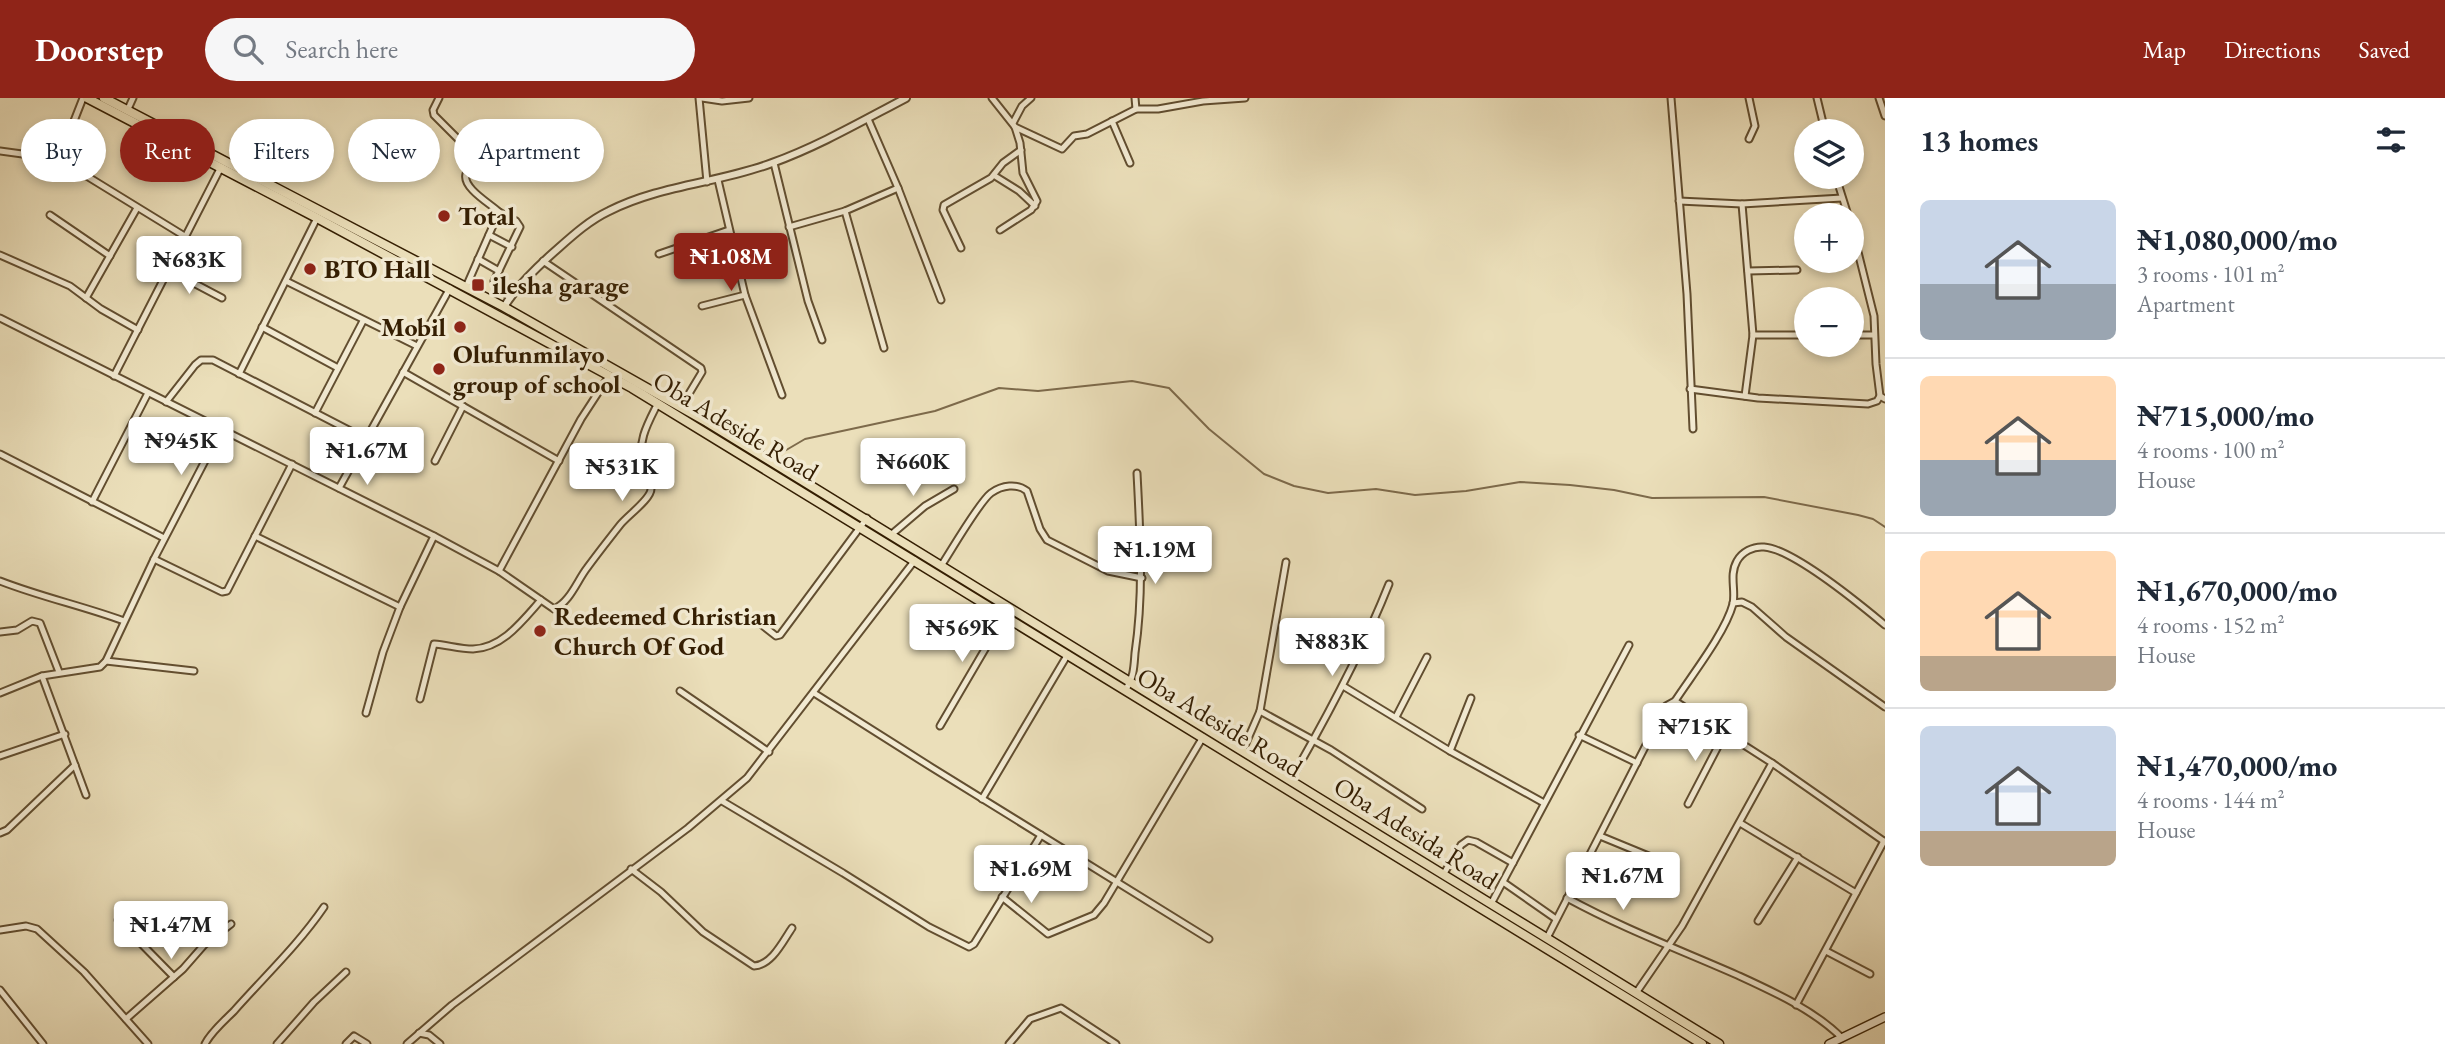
<!DOCTYPE html>
<meta charset="utf-8">
<style>
:root{--surface:#fff;--page:#f6f6f7;--text:#1f2937;--muted:#747a83;--line:#e0e1e3;--accent:#8f2418}
body{margin:0;font-family:"EB Garamond",serif;background:var(--page);color:var(--text);height:100vh;display:flex;flex-direction:column;font-size:26px;white-space:nowrap}
*{box-sizing:border-box;margin:0}
p{font-size:23px;color:var(--muted)}
.icon{flex:none;width:38px;height:38px;fill:none;stroke:currentColor;stroke-width:2;stroke-linecap:round;stroke-linejoin:round}
.map{position:relative;flex:1;overflow:hidden}
.details{display:flex;flex-direction:column;background:var(--surface);width:560px}
.details>*{flex:none}
.banner{position:absolute;left:21px;top:21px;width:665px;height:63px;display:flex;gap:14px}
.controls{position:absolute;left:1794px;top:21px;display:grid;gap:14px}
.controls a{display:grid;place-items:center;width:70px;height:70px;border-radius:50%;background:var(--surface);box-shadow:0 4px 10px #0003;font-size:35px}
.price{position:absolute;translate:-50% -60px;padding:0 16px;border-radius:7px;background:#fff;color:#222;font-size:23px;line-height:46px;filter:drop-shadow(0 2px 4px #0008)}
.price::after{content:'';position:absolute;left:50%;top:42px;width:21px;height:16px;margin-left:-10px;background:inherit;clip-path:polygon(0 0,100% 0,50% 100%)}
.price.current{background:var(--accent);color:#fff}
ul{padding:0;list-style:none}
li{display:flex;align-items:center;gap:21px;height:175px;padding:0 35px}
li+li{border-top:2px solid var(--line)}
li span{display:grid;place-items:center;flex:none;width:196px;height:140px;border-radius:10px;color:#555}
li>.icon{margin-inline-start:auto}
span .icon{width:84px;height:84px;fill:#fffc;stroke-width:1}
li b{font-size:30px}
h2{display:flex;justify-content:space-between;align-items:center;height:84px;padding:0 35px;font-size:30px}
.chip{padding:0 24px;border-radius:32px;background:var(--surface);box-shadow:0 4px 10px #0003;font-size:24px;line-height:63px}
.chip.current{background:var(--accent);color:#fff}
header{display:flex;align-items:center;gap:42px;box-sizing:border-box;height:98px;padding:0 35px;background:var(--accent);color:#fff}
header strong{font-size:33px}
nav{display:flex;gap:38px;margin-inline-start:auto;font-size:24px}
.search{width:490px;height:63px;background:var(--page);display:flex;align-items:center;gap:18px;box-sizing:border-box;padding:0 24px;border-radius:38px;color:var(--muted);font-size:26px}
main{display:flex;flex:1;min-height:0}
.map>svg:first-child{display:block}
.lines{fill:none;stroke-linecap:round;stroke-linejoin:round}
.stream{stroke:#7d6a4b;stroke-width:2}
.minor-casing{stroke:#624e30;stroke-width:9}
.tertiary-casing{stroke:#624e30;stroke-width:10}
.secondary-casing{stroke:#341e02;stroke-width:10}
.primary-casing{stroke:#341e02;stroke-width:11}
.minor{stroke:#f2ead2;stroke-width:5}
.tertiary{stroke:#f2ead2;stroke-width:6}
.secondary{stroke:#f2ead2;stroke-width:7}
.primary{stroke:#ebdfba;stroke-width:8}
.poi-dot{fill:#8f2418;stroke:#f2ead2;stroke-width:2.5}
.labels{text-anchor:middle;dominant-baseline:central;stroke-width:7;stroke-linejoin:round;paint-order:stroke}
.poi-label{font-size:26px;font-weight:bold;fill:#341e02;stroke:#f2ead2;text-anchor:start}
.street-label{font-size:26px;fill:#341e02;stroke:#f2ead2}
</style>
<header>
<strong>Doorstep</strong>
<div class="search"><svg class="icon" aria-label="search" viewBox="0 0 24 24"><circle cx="10" cy="10" r="6"/><path d="M15 15l6 6"/></svg>Search here</div>
<nav><a>Map</a><a>Directions</a><a>Saved</a></nav>
</header>
<main>
<div class="map">
<svg width="1885" height="946" viewBox="0 0 1885 946">
<rect width="100%" height="100%" fill="#ebdfba"/>
<filter id="stains"><feTurbulence type="fractalNoise" baseFrequency=".00286" numOctaves="4"/><feColorMatrix values="0 0 0 0 .2 0 0 0 0 .09 0 0 0 0 .02 0 0 0 .5 -.17"/></filter>
<radialGradient id="worn" r=".72"><stop offset=".6" stop-color="#630" stop-opacity="0"/><stop offset="1" stop-color="#630" stop-opacity=".3"/></radialGradient>
<g class="lines">
<!-- stream -->
<path class="stream" d="M776 358 805 341 935 313 999 290 1038 293 1132 283 1169 290 1209 331 1264 376 1294 388 1328 395 1376 391 1415 397 1466 393 1520 384 1570 387 1614 392 1652 400 1764 399 1858 417 1873 421 1885 429"/>
<!-- minor casing -->
<g class="minor-casing">
<g id="minor">
<path d="M439 0 433 12 434 17 461 44 473 60C472 67 468 70 466 76 462 90 491 106 499 114L466 189"/>
<path d="M699 0 707 84"/>
<path d="M702 0 722 3 749 0"/>
<path d="M992 0 1015 29 1020 45 1023 75 1037 103 1031 112 1000 132"/>
<path d="M1135 0 1136 11"/>
<path d="M1671 0 1687 196 1693 331"/>
<path d="M1817 0 1825 33"/>
<path d="M1879 0 1885 18"/>
<path d="M128 11 133 0"/>
<path d="M868 21 898 90 941 202"/>
<path d="M1112 23 1130 65"/>
<path d="M1013 25 1022 8 1031 0"/>
<path d="M1015 29 1062 51 1074 38 1087 36 1136 11H1158L1203 3 1245 0"/>
<path d="M1749 41 1755 28 1749 0"/>
<path d="M0 53 59 61 186 139"/>
<path d="M59 61 83 0"/>
<path d="M774 65 808 203 822 242"/>
<path d="M995 78 1019 93 1035 108"/>
<path d="M1836 79 1848 117"/>
<path d="M718 82 745 197 782 297"/>
<path d="M1679 103 1742 106 1842 100"/>
<path d="M1742 106 1753 237 1745 298"/>
<path d="M845 113 884 250"/>
<path d="M499 114 516 123 520 129 494 183 510 200"/>
<path d="M50 117 110 158"/>
<path d="M789 129 845 113 898 90"/>
<path d="M1852 130 1874 218 1876 266 1880 298 1885 301"/>
<path d="M489 137 512 149"/>
<path d="M961 150 943 112 944 107 991 80 1003 65 1021 52"/>
<path d="M659 156 729 132"/>
<path d="M0 157 70 188 101 211 138 232"/>
<path d="M478 161 499 173"/>
<path d="M543 163 701 270 702 274 681 309"/>
<path d="M169 172 222 200"/>
<path d="M1748 173 1797 172"/>
<path d="M286 183 417 248"/>
<path d="M86 200 137 110"/>
<path d="M702 208 745 197"/>
<path d="M0 220 434 438 499 473 554 511C570 504 577 483 587 470 598 455 609 441 620 427 627 418 651 401 651 391 652 383 645 373 643 366 637 343 648 325 658 305"/>
<path d="M262 229 338 270"/>
<path d="M1753 237H1806"/>
<path d="M1852 237H1874"/>
<path d="M403 274 559 363"/>
<path d="M239 276 317 120"/>
<path d="M114 278 221 69"/>
<path d="M1690 291 1758 300 1868 306 1877 303 1880 298"/>
<path d="M166 304 195 267 201 262H213L366 341"/>
<path d="M315 315 363 223"/>
<path d="M0 356 164 440"/>
<path d="M435 363 463 308"/>
<path d="M339 390 450 190"/>
<path d="M92 404 148 295"/>
<path d="M892 436 925 408 954 391"/>
<path d="M255 438 400 509"/>
<path d="M154 461 222 494 227 493 292 366"/>
<path d="M941 468C951 453 979 404 991 395 1002 387 1017 385 1027 393L1040 431 1047 442 1108 473 1142 480"/>
<path d="M499 473 581 321 609 278"/>
<path d="M0 483C41 499 83 508 124 523"/>
<path d="M1733 505 1742 504 1752 509 1786 539 1885 609"/>
<path d="M757 523 776 538 780 537 867 420"/>
<path d="M0 534 17 532 32 523 40 525 59 574"/>
<path d="M106 563 194 573"/>
<path d="M42 578 86 697"/>
<path d="M1343 588 1450 653 1544 705"/>
<path d="M1126 591C1134 580 1134 567 1135 555 1144 495 1140 435 1137 375"/>
<path d="M680 593 769 654"/>
<path d="M0 595 42 578 100 569 106 563 154 461 221 332"/>
<path d="M814 595 931 669 1209 841"/>
<path d="M420 601 434 546C447 547 460 551 473 551 503 550 523 522 541 502"/>
<path d="M1675 603 1772 665 1885 744"/>
<path d="M1260 613 1331 652 1422 711"/>
<path d="M366 615 383 554 400 509 434 438"/>
<path d="M1396 619 1427 559"/>
<path d="M940 628 1005 517"/>
<path d="M1579 637 1637 665"/>
<path d="M1243 652 1260 613 1286 464"/>
<path d="M1450 653 1471 600"/>
<path d="M0 658 65 636"/>
<path d="M1290 683C1327 619 1362 554 1389 486"/>
<path d="M982 701 1068 556"/>
<path d="M722 703 843 775 929 829 969 849 974 846 1041 737"/>
<path d="M1688 706 1725 635"/>
<path d="M1740 725 1856 795"/>
<path d="M0 735 7 732 75 667"/>
<path d="M1600 738 1668 766"/>
<path d="M631 771 661 794 703 834 754 868C772 867 783 843 792 830"/>
<path d="M1443 777 1461 747 1468 742 1476 744 1513 765"/>
<path d="M1503 784 1556 821"/>
<path d="M1002 799 1048 836 1094 817 1104 805 1203 639"/>
<path d="M1567 800C1622 830 1680 852 1737 877 1774 894 1814 912 1842 940"/>
<path d="M1491 806 1629 547"/>
<path d="M118 822 174 879"/>
<path d="M1758 823 1798 759"/>
<path d="M0 832 26 828 37 831 84 874 148 946"/>
<path d="M1547 840 1666 608 1675 603C1692 577 1725 535 1733 506 1736 492 1729 477 1737 463 1742 454 1753 448 1764 449 1793 451 1861 507 1885 527"/>
<path d="M1826 853 1870 876"/>
<path d="M0 892 43 946"/>
<path d="M1636 895 1682 828 1772 665"/>
<path d="M1796 907 1884 743"/>
<path d="M126 921 183 871 204 847 231 826"/>
<path d="M419 935 429 937 440 946"/>
<path d="M205 946C211 934 224 923 234 913 265 878 298 847 324 809"/>
<path d="M277 946 314 904 346 874"/>
<path d="M346 946 354 938 367 946"/>
<path d="M407 946 452 907 688 730 747 680 915 462"/>
<path d="M1009 946 1030 921 1061 910 1116 946"/>
</g>
</g>
<!-- tertiary casing -->
<g class="tertiary-casing">
<path id="tertiary" d="M504 209C516 189 536 170 554 154 571 139 588 123 609 113 660 87 719 85 772 65 819 48 862 23 906 0"/>
</g>
<!-- secondary casing -->
<g class="secondary-casing">
<path id="secondary" d="M1829 946 1885 919"/>
</g>
<!-- primary casing -->
<g class="primary-casing">
<g id="primary">
<path d="M87 0 317 120 632 290 1702 946"/>
<path d="M104 0 504 209 707 324 1719 946"/>
</g>
</g>
<!-- minor -->
<use href="#minor" class="minor"/>
<!-- tertiary -->
<use href="#tertiary" class="tertiary"/>
<!-- secondary -->
<use href="#secondary" class="secondary"/>
<!-- primary -->
<use href="#primary" class="primary"/>
</g>
<!-- markers -->
<g class="poi-dot">
<circle cx="444" cy="118" r="7"/>
<circle cx="310" cy="171" r="7"/>
<rect x="471" y="180" width="14" height="14" rx="3.5"/>
<circle cx="460" cy="229" r="7"/>
<circle cx="439" cy="271" r="7"/>
<circle cx="540" cy="533" r="7"/>
</g>
<g class="labels">
<!-- poi labels -->
<g class="poi-label">
<text x="458" y="118">Total</text>
<text x="324" y="171">BTO Hall</text>
<text x="492" y="187">ilesha garage</text>
<text x="446" y="229" text-anchor="end">Mobil</text>
<text x="453" y="256">Olufunmilayo<tspan x="453" dy="30">group of school</tspan></text>
<text x="554" y="518">Redeemed Christian<tspan x="554" dy="30">Church Of God</tspan></text>
</g>
<!-- street labels -->
<g class="street-label">
<text transform="translate(736 328) rotate(31)">Oba Adeside Road</text>
<text transform="translate(1220 624) rotate(31)">Oba Adeside Road</text>
<text transform="translate(1416 735) rotate(32)">Oba Adesida Road</text>
</g>
</g>
<rect width="100%" height="100%" filter="url(#stains)"/>
<rect width="100%" height="100%" fill="url(#worn)"/>
</svg>
<div class="controls">
<a><svg class="icon" aria-label="layers" viewBox="0 0 24 24"><path d="M12 4l9 5-9 5-9-5zM3 14l9 5 9-5"/></svg></a>
<a>+</a>
<a>−</a>
</div>
<b class="price current" style="left:731px;top:195px">₦1.08M</b>
<b class="price" style="left:189px;top:198px">₦683K</b>
<b class="price" style="left:181px;top:379px">₦945K</b>
<b class="price" style="left:367px;top:389px">₦1.67M</b>
<b class="price" style="left:913px;top:400px">₦660K</b>
<b class="price" style="left:622px;top:405px">₦531K</b>
<b class="price" style="left:1155px;top:488px">₦1.19M</b>
<b class="price" style="left:962px;top:566px">₦569K</b>
<b class="price" style="left:1332px;top:580px">₦883K</b>
<b class="price" style="left:1695px;top:665px">₦715K</b>
<b class="price" style="left:1031px;top:807px">₦1.69M</b>
<b class="price" style="left:1623px;top:814px">₦1.67M</b>
<b class="price" style="left:171px;top:863px">₦1.47M</b>
<div class="banner">
<a class="chip">Buy</a>
<a class="chip current">Rent</a>
<a class="chip">Filters</a>
<a class="chip">New</a>
<a class="chip">Apartment</a>
</div>
</div>
<section class="details">
<h2>13 homes<svg class="icon" aria-label="filters" viewBox="0 0 24 24"><path d="M4 7h16M4 17h16"/><circle cx="9" cy="7" r="2"/><circle cx="15" cy="17" r="2"/></svg></h2>
<ul>
<li><span style="background:linear-gradient(#c9d6e8 60%,#9aa5b1 0)"><svg class="icon" aria-label="home" viewBox="0 0 24 24"><path d="M3 11l9-7 9 7M6 9v11h12V9"/></svg></span><div><b>₦1,080,000/mo</b><p>3 rooms · 101 m²</p><p>Apartment</p></div></li>
<li><span style="background:linear-gradient(#ffd9b3 60%,#9aa5b1 0)"><svg class="icon" aria-label="home" viewBox="0 0 24 24"><path d="M3 11l9-7 9 7M6 9v11h12V9"/></svg></span><div><b>₦715,000/mo</b><p>4 rooms · 100 m²</p><p>House</p></div></li>
<li><span style="background:linear-gradient(#ffd9b3 75%,#b9a48a 0)"><svg class="icon" aria-label="home" viewBox="0 0 24 24"><path d="M3 11l9-7 9 7M6 9v11h12V9"/></svg></span><div><b>₦1,670,000/mo</b><p>4 rooms · 152 m²</p><p>House</p></div></li>
<li><span style="background:linear-gradient(#c9d6e8 75%,#b9a48a 0)"><svg class="icon" aria-label="home" viewBox="0 0 24 24"><path d="M3 11l9-7 9 7M6 9v11h12V9"/></svg></span><div><b>₦1,470,000/mo</b><p>4 rooms · 144 m²</p><p>House</p></div></li>
</ul>
</section>
</main>
